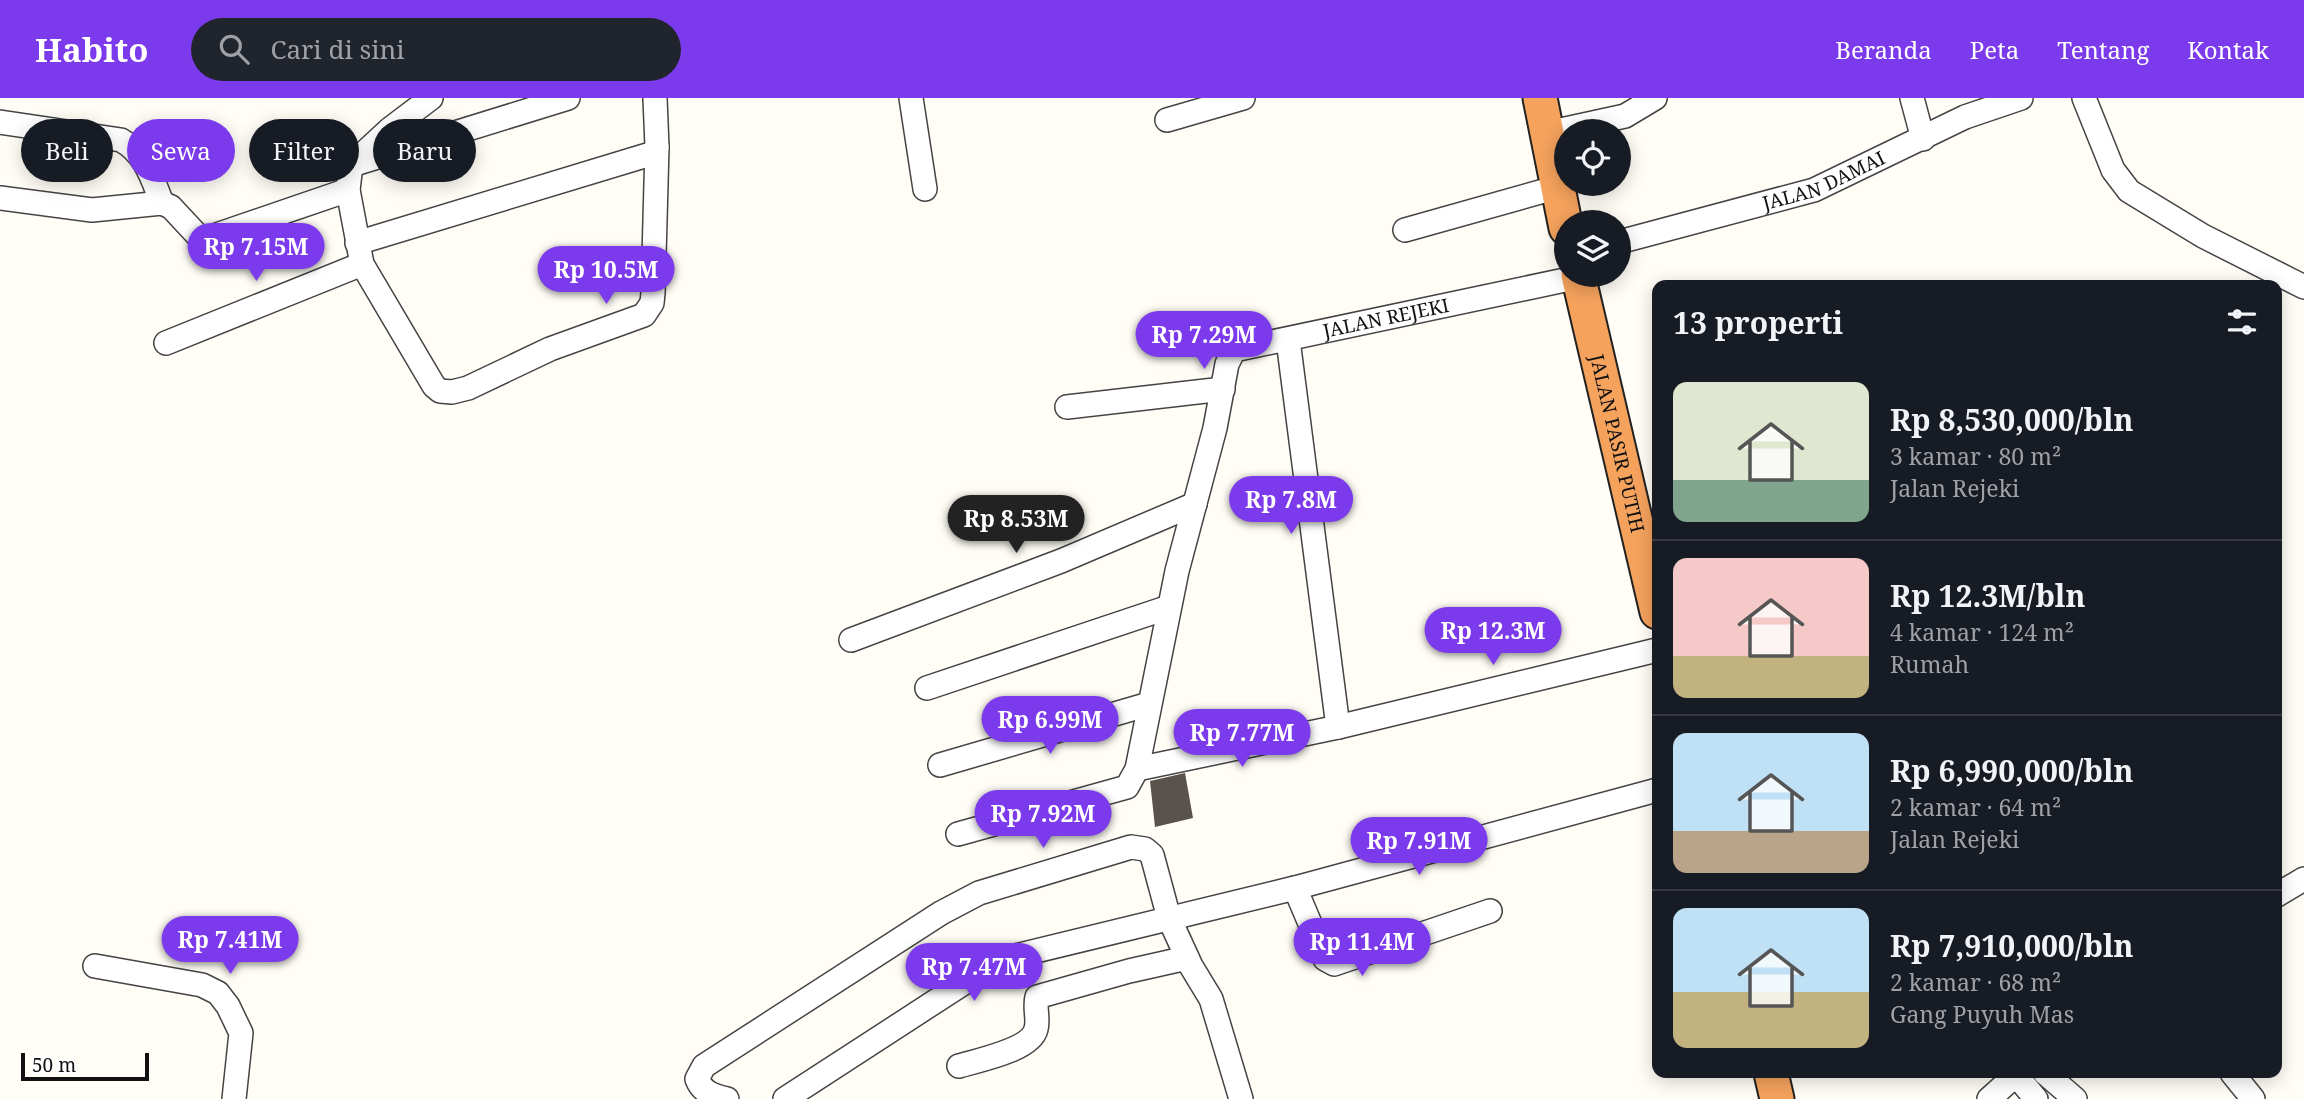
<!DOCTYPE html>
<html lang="id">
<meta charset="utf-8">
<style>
:root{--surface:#171b24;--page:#20242c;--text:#f1f3f6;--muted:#9ea1a6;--line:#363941;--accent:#7c3aed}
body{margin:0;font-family:"Noto Serif",serif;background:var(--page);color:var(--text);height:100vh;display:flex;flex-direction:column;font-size:26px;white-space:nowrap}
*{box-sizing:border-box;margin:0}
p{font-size:23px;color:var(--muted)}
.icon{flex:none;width:38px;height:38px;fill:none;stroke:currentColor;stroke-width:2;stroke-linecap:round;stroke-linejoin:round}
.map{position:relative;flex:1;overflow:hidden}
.sheet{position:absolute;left:1652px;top:182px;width:630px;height:798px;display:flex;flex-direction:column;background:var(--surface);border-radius:14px;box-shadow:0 4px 18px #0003}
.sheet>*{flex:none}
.top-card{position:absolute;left:21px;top:21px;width:665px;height:63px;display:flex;gap:14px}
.tools{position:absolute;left:1554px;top:21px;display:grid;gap:14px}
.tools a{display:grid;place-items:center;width:77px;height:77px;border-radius:50%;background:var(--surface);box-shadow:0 4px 18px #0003;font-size:35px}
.scale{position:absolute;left:21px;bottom:18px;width:128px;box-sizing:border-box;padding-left:7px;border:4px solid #111;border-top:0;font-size:19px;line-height:24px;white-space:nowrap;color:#111;-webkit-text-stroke:5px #fff;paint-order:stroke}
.price{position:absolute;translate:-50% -60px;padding:0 16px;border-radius:24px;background:var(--accent);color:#fff;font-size:23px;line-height:46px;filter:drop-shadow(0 2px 4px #0008)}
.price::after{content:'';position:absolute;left:50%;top:42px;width:21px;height:16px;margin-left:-10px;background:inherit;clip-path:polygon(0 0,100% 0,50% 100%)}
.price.selected{background:#222;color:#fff}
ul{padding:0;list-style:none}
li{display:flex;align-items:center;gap:21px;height:175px;padding:0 21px}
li+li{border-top:2px solid var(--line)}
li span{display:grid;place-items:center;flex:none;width:196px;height:140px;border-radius:14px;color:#555}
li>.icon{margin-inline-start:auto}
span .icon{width:84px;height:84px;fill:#fffc;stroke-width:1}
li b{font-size:30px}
h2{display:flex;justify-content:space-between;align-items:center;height:84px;padding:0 21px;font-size:30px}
.chip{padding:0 24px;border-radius:32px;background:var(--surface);box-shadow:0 4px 18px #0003;font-size:24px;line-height:63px}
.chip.selected{background:var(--accent);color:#fff}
header{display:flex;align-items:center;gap:42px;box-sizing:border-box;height:98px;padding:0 35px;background:var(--accent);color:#fff}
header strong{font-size:33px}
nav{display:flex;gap:38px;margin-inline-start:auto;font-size:24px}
.search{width:490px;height:63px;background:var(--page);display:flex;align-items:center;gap:18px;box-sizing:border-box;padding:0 24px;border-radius:38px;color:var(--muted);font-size:26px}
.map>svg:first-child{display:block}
.building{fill:#5a524d}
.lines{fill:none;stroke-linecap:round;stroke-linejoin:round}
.minor-casing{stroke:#444;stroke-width:26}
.highway-casing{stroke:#222;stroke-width:37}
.minor{stroke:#fff;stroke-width:23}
.highway{stroke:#f5a25d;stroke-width:33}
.labels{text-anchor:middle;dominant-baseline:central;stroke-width:7;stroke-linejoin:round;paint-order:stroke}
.street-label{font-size:19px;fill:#111;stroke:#fff}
</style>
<header>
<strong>Habito</strong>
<div class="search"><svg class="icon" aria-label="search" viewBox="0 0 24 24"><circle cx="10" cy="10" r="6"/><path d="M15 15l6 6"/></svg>Cari di sini</div>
<nav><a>Beranda</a><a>Peta</a><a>Tentang</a><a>Kontak</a></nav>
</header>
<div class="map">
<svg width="2304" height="1001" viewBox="0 0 2304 1001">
<rect width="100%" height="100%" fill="#fffdf5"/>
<!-- building -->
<path class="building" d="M1185 675 1193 720 1155 729 1150 683Z"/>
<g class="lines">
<!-- minor casing -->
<g class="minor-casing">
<g id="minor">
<path d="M431 0 390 31 351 67 348 92 362 166 434 288 440 293 452 294 468 290 550 251 644 217 652 205 653 195 657 49 655 0"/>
<path d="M911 0 925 91"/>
<path d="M1912 0 1923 41"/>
<path d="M2084 0 2113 72 2129 93 2203 138 2304 189"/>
<path d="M1167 22 1243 0"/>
<path d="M0 24 121 42C146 56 152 80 162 105"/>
<path d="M1547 35 1625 18 1655 0"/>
<path d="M358 65 568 0"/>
<path d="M0 100 92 112 162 105 171 109 199 139 205 141 348 92"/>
<path d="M1405 132 1558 89"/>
<path id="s1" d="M1619 144 1814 92 1965 19 2021 0"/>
<path d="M357 145 654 55 657 49"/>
<path d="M1288 242 1338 629"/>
<path d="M166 245 362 166"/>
<path d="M1067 309 1223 291"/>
<path d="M851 542 1061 463 1195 406"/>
<path d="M927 590 1169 509"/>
<path d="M940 667 1149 606"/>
<path d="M1137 671 1338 629 1657 552"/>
<path id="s2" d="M958 736 1127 689 1137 671 1177 473 1215 330 1227 266 1234 252 1579 179"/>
<path d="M1295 790 1325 861 1334 866 1490 813"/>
<path d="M2277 797 2304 781"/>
<path d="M95 868 202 887 218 895 228 908 241 935 234 1001"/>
<path d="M959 968C979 962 1031 952 1036 931 1039 921 1034 910 1037 899L1129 873 1187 860"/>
<path d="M2045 975 2075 1001"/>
<path d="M2232 975 2253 1001"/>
<path d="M2016 977 2036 1001"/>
<path d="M727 1001C713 998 702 994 697 981L704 968 941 815 979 795 1131 749 1145 751 1152 757 1169 820 1191 868 1211 901 1241 1001"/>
<path d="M785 1001 979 875 1011 859 1295 790 1657 692"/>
<path d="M1989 1001 2018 975"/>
</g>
</g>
<!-- highway casing -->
<g class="highway-casing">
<g id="highway">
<path d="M1540 0 1566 130"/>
<path id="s3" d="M1578 177 1657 514"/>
<path d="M1771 975 1777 1001"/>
</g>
</g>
<!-- minor -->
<use href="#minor" class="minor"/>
<!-- highway -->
<use href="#highway" class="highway"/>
</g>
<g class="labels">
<!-- street labels -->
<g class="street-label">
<text stroke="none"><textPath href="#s1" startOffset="214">JALAN DAMAI</textPath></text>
<text stroke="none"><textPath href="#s2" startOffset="782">JALAN REJEKI</textPath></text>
<text stroke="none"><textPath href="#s3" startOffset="173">JALAN PASIR PUTIH</textPath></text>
</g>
</g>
</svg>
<div class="tools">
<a><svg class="icon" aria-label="locate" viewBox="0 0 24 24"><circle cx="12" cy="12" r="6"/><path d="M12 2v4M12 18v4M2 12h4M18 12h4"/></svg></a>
<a><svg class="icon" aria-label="layers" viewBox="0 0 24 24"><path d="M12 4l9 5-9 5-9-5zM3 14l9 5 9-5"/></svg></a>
</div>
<div class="scale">50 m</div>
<b class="price" style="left:256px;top:185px">Rp 7.15M</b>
<b class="price" style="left:606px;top:208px">Rp 10.5M</b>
<b class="price" style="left:1204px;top:273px">Rp 7.29M</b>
<b class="price" style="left:1291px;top:438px">Rp 7.8M</b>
<b class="price selected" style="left:1016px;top:457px">Rp 8.53M</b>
<b class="price" style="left:1493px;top:569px">Rp 12.3M</b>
<b class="price" style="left:1050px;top:658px">Rp 6.99M</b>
<b class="price" style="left:1242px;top:671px">Rp 7.77M</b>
<b class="price" style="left:1043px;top:752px">Rp 7.92M</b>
<b class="price" style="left:1419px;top:779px">Rp 7.91M</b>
<b class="price" style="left:230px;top:878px">Rp 7.41M</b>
<b class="price" style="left:1362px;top:880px">Rp 11.4M</b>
<b class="price" style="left:974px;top:905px">Rp 7.47M</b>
<div class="top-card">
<a class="chip">Beli</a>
<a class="chip selected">Sewa</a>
<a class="chip">Filter</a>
<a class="chip">Baru</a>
</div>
<section class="sheet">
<h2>13 properti<svg class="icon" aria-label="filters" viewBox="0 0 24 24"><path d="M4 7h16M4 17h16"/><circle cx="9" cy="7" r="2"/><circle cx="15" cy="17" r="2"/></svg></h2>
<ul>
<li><span style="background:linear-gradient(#dfe7d0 70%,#7fa58c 0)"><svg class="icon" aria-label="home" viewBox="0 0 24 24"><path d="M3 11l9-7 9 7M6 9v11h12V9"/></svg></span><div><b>Rp 8,530,000/bln</b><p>3 kamar · 80 m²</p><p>Jalan Rejeki</p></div></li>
<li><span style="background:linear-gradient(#f6c9c9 70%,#c2b280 0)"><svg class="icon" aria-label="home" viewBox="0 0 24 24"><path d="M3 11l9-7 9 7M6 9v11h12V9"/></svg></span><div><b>Rp 12.3M/bln</b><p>4 kamar · 124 m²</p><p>Rumah</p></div></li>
<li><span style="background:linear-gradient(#bfe0f5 70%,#b9a48a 0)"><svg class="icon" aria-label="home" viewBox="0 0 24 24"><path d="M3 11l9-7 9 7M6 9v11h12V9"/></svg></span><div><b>Rp 6,990,000/bln</b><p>2 kamar · 64 m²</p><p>Jalan Rejeki</p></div></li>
<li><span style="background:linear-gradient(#bfe0f5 60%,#c2b280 0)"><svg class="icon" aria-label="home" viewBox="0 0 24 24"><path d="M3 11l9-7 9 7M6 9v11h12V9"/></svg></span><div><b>Rp 7,910,000/bln</b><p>2 kamar · 68 m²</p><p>Gang Puyuh Mas</p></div></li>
</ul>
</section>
</div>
